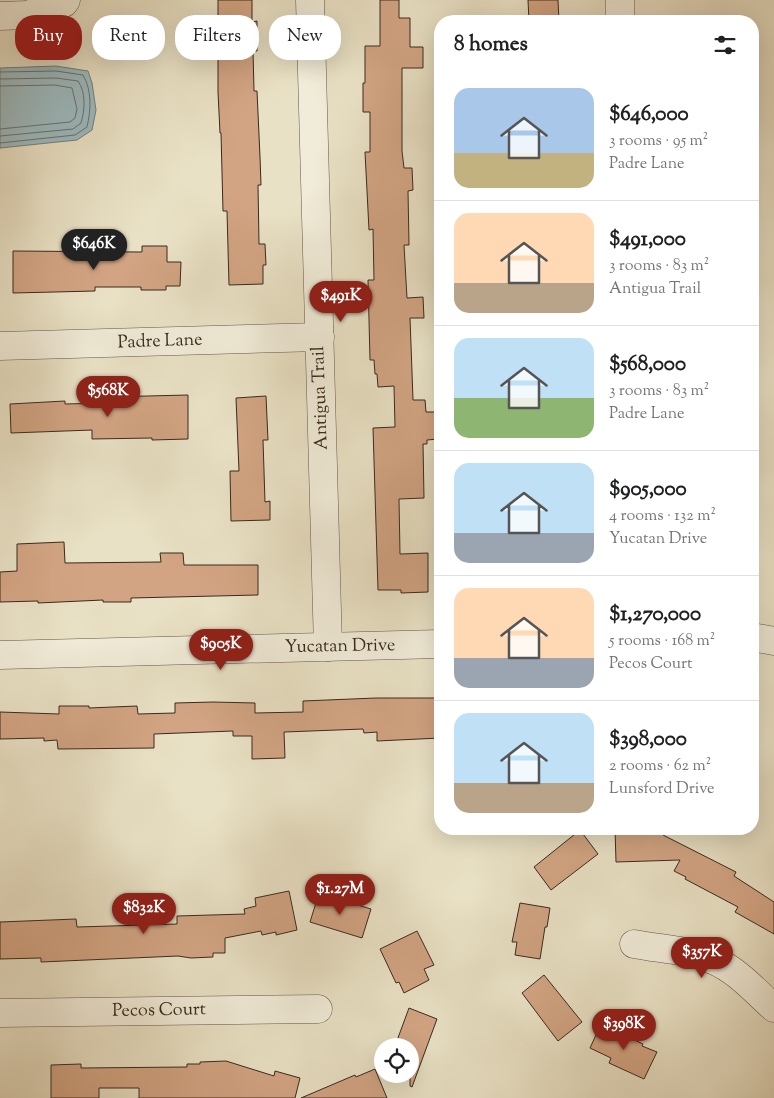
<!DOCTYPE html>
<meta charset="utf-8">
<style>
:root{--surface:#fff;--page:#f6f6f6;--text:#202124;--muted:#757577;--line:#e0e0e0;--accent:#8f2418}
body{margin:0;font-family:"Sorts Mill Goudy",serif;background:var(--page);color:var(--text);height:100vh;display:flex;flex-direction:column;font-size:19px;white-space:nowrap}
*{box-sizing:border-box;margin:0}
p{font-size:16px;color:var(--muted)}
.icon{flex:none;width:28px;height:28px;fill:none;stroke:currentColor;stroke-width:2;stroke-linecap:round;stroke-linejoin:round}
.map{position:relative;flex:1;overflow:hidden}
.panel{position:absolute;left:434px;top:15px;width:325px;height:820px;display:flex;flex-direction:column;background:var(--surface);border-radius:20px;box-shadow:0 5px 20px #0002}
.panel>*{flex:none}
.guide{position:absolute;left:15px;top:15px;width:344px;height:45px;display:flex;gap:10px}
.fabs{position:absolute;left:374px;top:1038px;display:grid;gap:10px}
.fabs a{display:grid;place-items:center;width:45px;height:45px;border-radius:50%;background:var(--surface);box-shadow:0 5px 20px #0002;font-size:25px}
.price{position:absolute;translate:-50% -42px;padding:0 11px;border-radius:18px;background:var(--accent);color:#fff;font-size:16px;line-height:32px;filter:drop-shadow(0 1px 2px #0008)}
.price::after{content:'';position:absolute;left:50%;top:30px;width:15px;height:11px;margin-left:-8px;background:inherit;clip-path:polygon(0 0,100% 0,50% 100%)}
.price.active{background:#222;color:#fff}
ul{padding:0;list-style:none}
li{display:flex;align-items:center;gap:15px;height:125px;padding:0 20px}
li+li{border-top:1px solid var(--line)}
li span{display:grid;place-items:center;flex:none;width:140px;height:100px;border-radius:15px;color:#555}
li>.icon{margin-inline-start:auto}
span .icon{width:60px;height:60px;fill:#fffc;stroke-width:1}
li b{font-size:21px}
h2{display:flex;justify-content:space-between;align-items:center;height:60px;padding:0 20px;font-size:21px}
.chip{padding:0 18px;border-radius:20px;background:var(--surface);box-shadow:0 5px 20px #0002;font-size:18px;line-height:45px}
.chip.active{background:var(--accent);color:#fff}
.map>svg:first-child{display:block}
.water{fill:#9dbac0;stroke:#758080}
.lines{fill:none;stroke-linecap:round;stroke-linejoin:round}
.shore{stroke:#6a7270;stroke-width:1}
.building{fill:#d2a483;stroke:#382a20}
.minor-casing{stroke:#645849;stroke-width:29}
.minor{stroke:#f1ecd9;stroke-width:28}
.labels{text-anchor:middle;dominant-baseline:central;stroke-width:4;stroke-linejoin:round;paint-order:stroke}
.street-label{font-size:18px;fill:#382a20;stroke:#f1ecd9}
</style>
<div class="map">
<svg width="774" height="1098" viewBox="0 0 774 1098">
<rect width="100%" height="100%" fill="#e9e1c5"/>
<filter id="stains"><feTurbulence type="fractalNoise" baseFrequency=".004" numOctaves="4"/><feColorMatrix values="0 0 0 0 .2 0 0 0 0 .09 0 0 0 0 .02 0 0 0 .5 -.17"/></filter>
<radialGradient id="worn" r=".72"><stop offset=".6" stop-color="#630" stop-opacity="0"/><stop offset="1" stop-color="#630" stop-opacity=".3"/></radialGradient>
<!-- water -->
<path class="water" d="M56 66 88 71 92 83 96 110 92 130 77 140 0 148V68Z"/>
<g class="lines">
<!-- shore -->
<g class="shore">
<path d="M0 72 56 71 83 75C92 90 91 110 87 127L75 135 0 143"/>
<path d="M0 79 56 78 78 81C86 92 85 110 81 123L73 129 0 136"/>
<path d="M0 86 55 85 72 88 77 109 75 118 70 122 0 129"/>
</g>
</g>
<!-- building -->
<g class="building">
<path d="M218 0H252V22L257 21V51H253L254 91H257L260 157 261 185H258L259 244H265L266 265H263V284L229 285 227 211H223L221 133H220L218 92Z"/>
<path d="M380 0H399V18H410V47H423V68H402V151L404 168H412L413 190 408 191 409 245H404L407 298 423 297 424 318H410L413 400H425L426 412H437L438 439 427 440V444H423L424 498 399 499 400 554 428 553V592L401 593V590H378L373 428 395 427 394 386 378 387 377 374H375L374 360H370L368 280H374L373 229 369 230 365 152H370V112H363V83H365V46H380Z"/>
<path d="M528 0H558L559 21H529Z"/>
<path d="M142 246H167V262H181L180 286H166V290H141V287H95V291L13 293V251L142 252Z"/>
<path d="M188 395V439L152 440V438L92 439V430L11 433 10 404 65 401V404L107 403V397Z"/>
<path d="M266 396 268 440H263L265 502 270 501V520L231 521 230 471H239L236 398Z"/>
<path d="M64 542 65 563 161 562 160 553H183L184 565H258V595L131 598V602H103V600L38 603V601L0 602V572L17 571V544Z"/>
<path d="M376 698H440V738L377 741V732L364 733 363 729 284 732 285 758 252 759V736H233V731L154 734V748L58 749 57 740 44 741V738L0 739V712L59 714V706H89V708L137 706 138 714 175 713V703L213 702 255 703V713L303 712V701Z"/>
<path d="M615 829H663V835L736 872 734 876 774 902V934L735 912 738 907 685 879 686 877 674 871 680 860 616 862Z"/>
<path d="M580 830 598 854 551 890 534 867Z"/>
<path d="M289 891 297 930 276 935V932L262 935 261 931 225 938V953H213V957L191 958 178 956 41 962V958L0 959V922L76 919 77 927 177 924V916L245 914 244 909 256 906 255 898Z"/>
<path d="M319 893 371 909 362 938 310 922Z"/>
<path d="M520 903 550 908 547 927H545L540 959 515 955 517 942H512Z"/>
<path d="M417 931 434 965 424 969 429 980 404 993 399 982 396 983 380 949Z"/>
<path d="M544 975 582 1022 558 1041 522 993Z"/>
<path d="M409 1008 437 1019 412 1087 410 1086V1046H395Z"/>
<path d="M601 1024 643 1044 642 1046 657 1052 644 1079 609 1063 611 1058 590 1048Z"/>
<path d="M226 1061 274 1076 275 1071 300 1078 295 1098H139V1088H99V1098H51V1065L81 1064V1068L187 1067V1064H200V1062Z"/>
<path d="M375 1069 387 1098H301L355 1075 356 1077Z"/>
</g>
<g class="lines">
<!-- minor casing -->
<g class="minor-casing">
<g id="minor">
<path d="M310 0 328 647"/>
<path d="M620 0V21"/>
<path d="M0 16 27 15 64 3 66 0"/>
<path d="M0 346 320 337"/>
<path d="M752 637 774 641"/>
<path d="M0 655 440 644"/>
<path d="M634 944C660 949 689 950 713 960 737 970 755 991 774 1008"/>
<path d="M0 1013 318 1009"/>
</g>
</g>
<!-- minor -->
<use href="#minor" class="minor"/>
</g>
<g class="labels">
<!-- street labels -->
<g class="street-label">
<text transform="translate(160 342) rotate(-2)">Padre Lane</text>
<text transform="translate(321 398) rotate(-92)">Antigua Trail</text>
<text transform="translate(340 647) rotate(-1)">Yucatan Drive</text>
<text transform="translate(159 1011) rotate(-1)">Pecos Court</text>
</g>
</g>
<rect width="100%" height="100%" filter="url(#stains)"/>
<rect width="100%" height="100%" fill="url(#worn)"/>
</svg>
<div class="fabs">
<a><svg class="icon" aria-label="locate" viewBox="0 0 24 24"><circle cx="12" cy="12" r="6"/><path d="M12 2v4M12 18v4M2 12h4M18 12h4"/></svg></a>
</div>
<b class="price active" style="left:94px;top:271px">$646K</b>
<b class="price" style="left:341px;top:323px">$491K</b>
<b class="price" style="left:108px;top:418px">$568K</b>
<b class="price" style="left:221px;top:671px">$905K</b>
<b class="price" style="left:340px;top:916px">$1.27M</b>
<b class="price" style="left:144px;top:935px">$832K</b>
<b class="price" style="left:702px;top:979px">$357K</b>
<b class="price" style="left:624px;top:1051px">$398K</b>
<div class="guide">
<a class="chip active">Buy</a>
<a class="chip">Rent</a>
<a class="chip">Filters</a>
<a class="chip">New</a>
</div>
<section class="panel">
<h2>8 homes<svg class="icon" aria-label="filters" viewBox="0 0 24 24"><path d="M4 7h16M4 17h16"/><circle cx="9" cy="7" r="2"/><circle cx="15" cy="17" r="2"/></svg></h2>
<ul>
<li><span style="background:linear-gradient(#a9c7e8 65%,#c2b280 0)"><svg class="icon" aria-label="home" viewBox="0 0 24 24"><path d="M3 11l9-7 9 7M6 9v11h12V9"/></svg></span><div><b>$646,000</b><p>3 rooms · 95 m²</p><p>Padre Lane</p></div></li>
<li><span style="background:linear-gradient(#ffd9b3 70%,#b9a48a 0)"><svg class="icon" aria-label="home" viewBox="0 0 24 24"><path d="M3 11l9-7 9 7M6 9v11h12V9"/></svg></span><div><b>$491,000</b><p>3 rooms · 83 m²</p><p>Antigua Trail</p></div></li>
<li><span style="background:linear-gradient(#bfe0f5 60%,#8fb573 0)"><svg class="icon" aria-label="home" viewBox="0 0 24 24"><path d="M3 11l9-7 9 7M6 9v11h12V9"/></svg></span><div><b>$568,000</b><p>3 rooms · 83 m²</p><p>Padre Lane</p></div></li>
<li><span style="background:linear-gradient(#bfe0f5 70%,#9aa5b1 0)"><svg class="icon" aria-label="home" viewBox="0 0 24 24"><path d="M3 11l9-7 9 7M6 9v11h12V9"/></svg></span><div><b>$905,000</b><p>4 rooms · 132 m²</p><p>Yucatan Drive</p></div></li>
<li><span style="background:linear-gradient(#ffd9b3 70%,#9aa5b1 0)"><svg class="icon" aria-label="home" viewBox="0 0 24 24"><path d="M3 11l9-7 9 7M6 9v11h12V9"/></svg></span><div><b>$1,270,000</b><p>5 rooms · 168 m²</p><p>Pecos Court</p></div></li>
<li><span style="background:linear-gradient(#bfe0f5 70%,#b9a48a 0)"><svg class="icon" aria-label="home" viewBox="0 0 24 24"><path d="M3 11l9-7 9 7M6 9v11h12V9"/></svg></span><div><b>$398,000</b><p>2 rooms · 62 m²</p><p>Lunsford Drive</p></div></li>
</ul>
</section>
</div>
